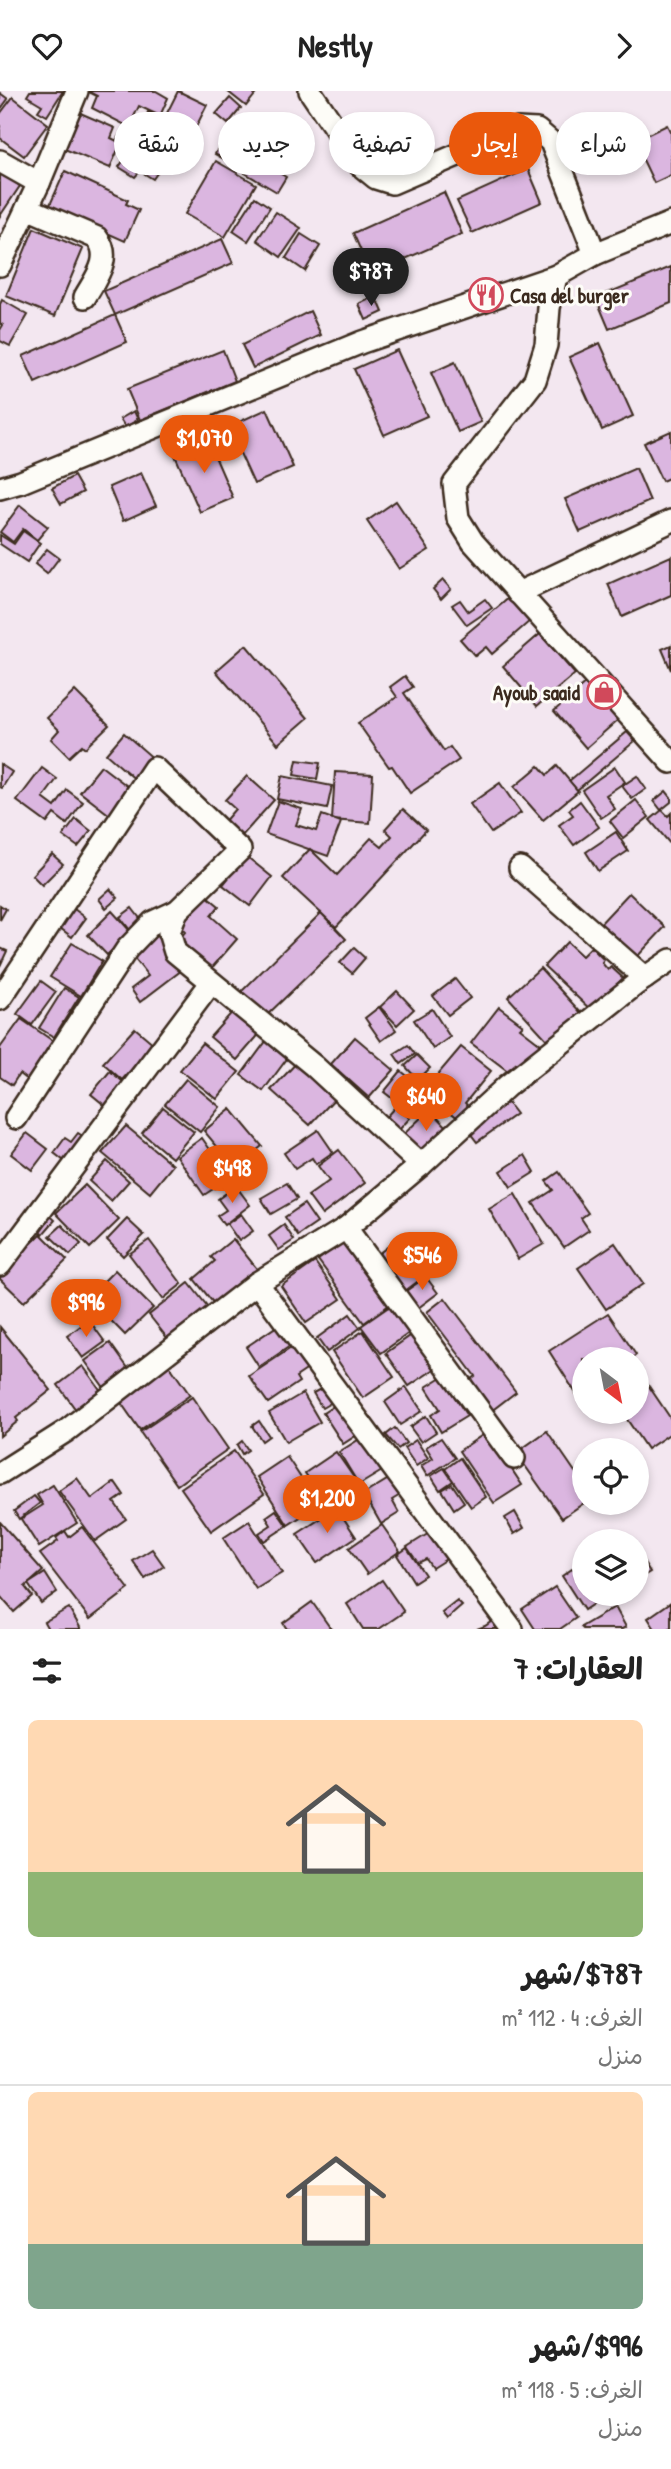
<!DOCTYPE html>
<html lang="ar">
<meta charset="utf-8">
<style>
:root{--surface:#fff;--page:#f6f6f6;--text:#222;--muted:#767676;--line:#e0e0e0;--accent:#ea580c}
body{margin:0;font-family:"Patrick Hand","Playpen Sans Arabic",sans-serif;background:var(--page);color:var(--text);direction:rtl;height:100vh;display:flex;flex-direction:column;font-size:26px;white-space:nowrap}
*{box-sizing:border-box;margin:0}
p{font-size:23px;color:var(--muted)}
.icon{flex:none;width:38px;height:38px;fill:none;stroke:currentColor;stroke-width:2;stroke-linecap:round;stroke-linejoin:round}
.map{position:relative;height:1538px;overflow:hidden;direction:ltr}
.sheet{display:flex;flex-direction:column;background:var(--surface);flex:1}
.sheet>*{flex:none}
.banner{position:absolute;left:21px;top:21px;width:630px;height:63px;direction:rtl;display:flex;gap:14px}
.needle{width:46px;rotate:148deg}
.fabs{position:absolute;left:572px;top:1256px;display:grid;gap:14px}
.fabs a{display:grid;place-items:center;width:77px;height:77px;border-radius:50%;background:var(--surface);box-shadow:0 4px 10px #0003;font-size:35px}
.price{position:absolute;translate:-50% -60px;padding:0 16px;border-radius:24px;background:var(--accent);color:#fff;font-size:23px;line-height:46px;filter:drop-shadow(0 2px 4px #0008)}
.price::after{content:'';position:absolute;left:50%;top:42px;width:21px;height:16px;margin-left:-10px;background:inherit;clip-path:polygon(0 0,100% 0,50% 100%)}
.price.selected{background:#222;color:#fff}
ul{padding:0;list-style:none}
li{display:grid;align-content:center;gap:14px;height:371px;padding:0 28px}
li+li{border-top:2px solid var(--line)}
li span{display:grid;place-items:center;height:217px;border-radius:10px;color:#555}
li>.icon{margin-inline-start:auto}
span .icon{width:126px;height:126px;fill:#fffc;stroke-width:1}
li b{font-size:30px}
h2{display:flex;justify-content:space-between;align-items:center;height:84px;padding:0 28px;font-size:30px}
.tag{padding:0 24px;border-radius:32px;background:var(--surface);box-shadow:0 4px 10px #0003;font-size:24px;line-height:63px}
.tag.selected{background:var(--accent);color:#fff}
header{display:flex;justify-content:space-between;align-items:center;height:91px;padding:0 28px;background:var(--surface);font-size:32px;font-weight:700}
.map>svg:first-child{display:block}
.building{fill:#dbb6e0;stroke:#3b2a1e;stroke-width:2}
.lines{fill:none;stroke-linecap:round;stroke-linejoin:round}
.minor-casing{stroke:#3b2a1e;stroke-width:26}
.minor{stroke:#fdfcf7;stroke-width:21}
.labels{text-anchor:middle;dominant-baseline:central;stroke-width:6;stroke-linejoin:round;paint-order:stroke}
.poi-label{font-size:21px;font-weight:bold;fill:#3b2a1e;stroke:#fdfcf7;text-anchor:start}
</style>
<header><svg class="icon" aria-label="forward" viewBox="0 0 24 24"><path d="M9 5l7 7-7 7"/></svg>Nestly<svg class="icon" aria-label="heart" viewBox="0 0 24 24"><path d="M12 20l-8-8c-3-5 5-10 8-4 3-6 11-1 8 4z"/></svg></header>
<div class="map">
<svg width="671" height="1538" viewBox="0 0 671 1538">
<rect width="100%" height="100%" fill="#f3e7f0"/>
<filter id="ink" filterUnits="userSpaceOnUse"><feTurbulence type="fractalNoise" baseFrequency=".0143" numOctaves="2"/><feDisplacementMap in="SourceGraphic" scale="14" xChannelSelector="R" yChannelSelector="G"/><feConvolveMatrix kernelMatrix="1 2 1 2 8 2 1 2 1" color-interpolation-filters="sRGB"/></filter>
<g filter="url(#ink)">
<!-- building -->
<g class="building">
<path d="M30 0H63L47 25 38 20 42 14 27 5Z"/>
<path d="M87 0H156L168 7 160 25 139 15 129 36 92 17 97 5Z"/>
<path d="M178 0 207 14 189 50 166 39 169 31 164 28Z"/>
<path d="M227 0H258L246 15Z"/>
<path d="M0 2 8 8 0 19Z"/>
<path d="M13 6 48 33 24 65 0 47V23Z"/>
<path d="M230 7 241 17 228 33 216 23Z"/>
<path d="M78 21 115 37 111 47 121 52 110 77 62 57Z"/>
<path d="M148 21 162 26 158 39 143 34Z"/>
<path d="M667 34 671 42V84L654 92 634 50Z"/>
<path d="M122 40 139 51 143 44 163 57 167 51 178 58 165 77 162 75 153 88 140 80 135 86 119 76 132 57 117 48Z"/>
<path d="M226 43 251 57 240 77 215 63Z"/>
<path d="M526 45 532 62 520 66 514 49Z"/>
<path d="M255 67 286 86 277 101 245 82Z"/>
<path d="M216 70 256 93 225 146 185 123Z"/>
<path d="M528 78 542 111 472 142 457 110Z"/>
<path d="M65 80 128 109 126 113 139 119 125 150 49 116Z"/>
<path d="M0 82 20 95 0 125Z"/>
<path d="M444 101 462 143 371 183 353 142Z"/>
<path d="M255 106 270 116 248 150 233 140Z"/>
<path d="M276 121 301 137 281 166 257 149Z"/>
<path d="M34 137 83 158 55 225 6 205Z"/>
<path d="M301 143 320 155 305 180 286 167Z"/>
<path d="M222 148 233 172 115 224 104 200Z"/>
<path d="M671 176V212L609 238 596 207Z"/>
<path d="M376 205 383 221 366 229 359 213Z"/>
<path d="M2 209 28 224 10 255 0 250V239L3 234 0 232V213Z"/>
<path d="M310 220 321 244 253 277 242 254Z"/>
<path d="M115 224 127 251 35 292 23 265Z"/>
<path d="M600 252 633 325 602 339 569 266Z"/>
<path d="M223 259 235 290 140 329 127 298Z"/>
<path d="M397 259 427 325 384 344 354 278Z"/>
<path d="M455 271 481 331 458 341 431 282Z"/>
<path d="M267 318 293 376 254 393 228 336Z"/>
<path d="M134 320 138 329 125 336 120 328Z"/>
<path d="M671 340V386L662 390 644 352Z"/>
<path d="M207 347 233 407 200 421 174 362Z"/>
<path d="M636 377 650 410 580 441 565 408Z"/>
<path d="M141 382 156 415 123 430 109 396Z"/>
<path d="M74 385 83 401 61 413 52 397Z"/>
<path d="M396 410 429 459 399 478 367 430Z"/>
<path d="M20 414 48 436 37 449 23 438 13 451 0 441Z"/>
<path d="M23 440 40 452 27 471 0 453V444L14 453Z"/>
<path d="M47 458 59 467 47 483 35 473Z"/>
<path d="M671 465V504L622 526 608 493Z"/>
<path d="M443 489 451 498 441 508 433 498Z"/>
<path d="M510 506 530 530 492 563 486 556 475 565 460 548Z"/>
<path d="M485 508 492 517 467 534 452 514 460 509 468 520Z"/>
<path d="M540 543 575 583 537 615 503 575Z"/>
<path d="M246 554 308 627 278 653 216 580Z"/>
<path d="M671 554V579L662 558Z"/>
<path d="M405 585 413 596 404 602 444 660 450 656 459 669 410 702 392 675 389 676 358 632 397 606 390 596Z"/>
<path d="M587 591 619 628 586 657 554 620Z"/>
<path d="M75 600 109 634 85 657 82 654 69 666 51 648 59 639 47 627Z"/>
<path d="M627 641 635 650 577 699 569 690Z"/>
<path d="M124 642 155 669 137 690 106 663Z"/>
<path d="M297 669 320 672 317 688 294 684Z"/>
<path d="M0 673 12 681 2 697 0 696Z"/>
<path d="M101 675 135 701 115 728 80 701Z"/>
<path d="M539 675 547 684 557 675 578 700 543 729 514 696Z"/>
<path d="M615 676 625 691 606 704 615 718 601 727 582 699Z"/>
<path d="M42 677 57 688 43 707 55 716 67 699 83 711 67 733 54 723 47 732 17 710Z"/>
<path d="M335 681 373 683 370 732 332 729Z"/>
<path d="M247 685 274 709 240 747 223 732 235 718 225 709Z"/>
<path d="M282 685 332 695 327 718 277 708Z"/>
<path d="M637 685 646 698 632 708 622 695Z"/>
<path d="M500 692 521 722 491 742 470 713Z"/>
<path d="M666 700 671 706V711L661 719 654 710Z"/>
<path d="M636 709 649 726 623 747 610 730Z"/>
<path d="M278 710 302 718 296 734 316 740 322 724 341 731 328 765 266 743Z"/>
<path d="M580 710 599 736 574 754 559 734 573 724 569 719Z"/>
<path d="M403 718 426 739 336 836 283 787 310 758 337 784 371 747 382 756 392 745 385 738Z"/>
<path d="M662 719 668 725 671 722V754L650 729Z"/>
<path d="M76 728 91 740 78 756 63 745Z"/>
<path d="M616 741 628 760 598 780 586 761Z"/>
<path d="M52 763 63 773 42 794 32 784Z"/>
<path d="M246 765 272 786 250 815 223 794Z"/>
<path d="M110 798 118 807 106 817 99 808Z"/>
<path d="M629 802 665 836 634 869 598 835Z"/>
<path d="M207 805 219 815 211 825 237 848 210 879 177 851 185 841 180 836Z"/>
<path d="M0 814 6 818 0 829Z"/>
<path d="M132 817 142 830 130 839 120 826Z"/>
<path d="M74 818 86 827 72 846 60 837Z"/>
<path d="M112 820 131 841 107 864 88 844Z"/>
<path d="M321 822 346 848 265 926 241 901Z"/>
<path d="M155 843 182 879 140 911 131 898 148 885 130 862Z"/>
<path d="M567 851 582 865 591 856 604 869 602 872 608 879 611 876 623 887 592 920 544 875Z"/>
<path d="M72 852 102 870 81 905 50 886Z"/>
<path d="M0 857 7 860 0 875Z"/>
<path d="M354 857 365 867 352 882 340 872Z"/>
<path d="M540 877 583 924 551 953 508 906Z"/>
<path d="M455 888 470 907 448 924 433 905Z"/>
<path d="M41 890 56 901 32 934 17 923Z"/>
<path d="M64 897 79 906 54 946 39 937Z"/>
<path d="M397 900 414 918 397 934 380 916Z"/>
<path d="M379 916 396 939 381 950 365 927Z"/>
<path d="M499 916 523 934 520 937 542 954 517 987 471 952Z"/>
<path d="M236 917 262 940 237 969 210 946Z"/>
<path d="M432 918 450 946 433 958 414 929Z"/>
<path d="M21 928 53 950 27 989 19 983 12 994 0 986V957Z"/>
<path d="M135 937 154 953 122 989 103 972Z"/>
<path d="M355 946 394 979 369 1007 331 973Z"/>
<path d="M267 949 289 965 263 1000 241 984Z"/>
<path d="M202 952 239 981 217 1008 180 979Z"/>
<path d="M408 954 415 963 401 973 394 963Z"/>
<path d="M461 956 491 980 465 1012 468 1015 458 1027 440 1013 444 1008 428 995Z"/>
<path d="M417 964 430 977 418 989 405 975Z"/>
<path d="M300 968 338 1004 310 1034 271 999Z"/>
<path d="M110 980 127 994 108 1017 91 1003Z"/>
<path d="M401 980 424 998 407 1019 384 1001Z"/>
<path d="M186 988 220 1016 200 1041 165 1013Z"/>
<path d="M424 1001 434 1009 423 1022 413 1013Z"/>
<path d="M506 1010 516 1023 477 1051 467 1038Z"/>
<path d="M396 1015 410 1027 398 1040 384 1028Z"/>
<path d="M163 1016 194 1041 172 1067 142 1042Z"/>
<path d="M231 1018 262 1055 235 1077 204 1040Z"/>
<path d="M430 1018 450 1039 421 1067 401 1046Z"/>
<path d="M126 1035 173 1074 150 1102 102 1062Z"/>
<path d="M318 1039 333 1061 316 1073 312 1067 295 1078 284 1062Z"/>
<path d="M27 1042 48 1058 32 1079 11 1063Z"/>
<path d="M78 1042 87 1048 68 1073 54 1062 65 1047 71 1051Z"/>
<path d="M202 1047 230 1087 204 1104 177 1065Z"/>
<path d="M339 1059 365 1092 322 1124 308 1105 329 1090 318 1075Z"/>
<path d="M525 1064 535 1081 511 1096 501 1080Z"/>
<path d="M107 1070 129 1090 111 1110 89 1090Z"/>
<path d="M559 1081 588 1122 581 1127 589 1139 564 1156 533 1112 553 1099 546 1090Z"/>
<path d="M287 1092 297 1108 271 1123 261 1107Z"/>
<path d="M85 1094 119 1129 90 1157 56 1122Z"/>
<path d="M236 1095 250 1114 224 1134 217 1125 226 1119 218 1108Z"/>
<path d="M515 1103 544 1153 518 1168 489 1118Z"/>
<path d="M304 1113 317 1132 298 1145 285 1126Z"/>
<path d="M45 1120 55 1129 43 1143 34 1134Z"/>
<path d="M241 1123 253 1140 239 1150 227 1133Z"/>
<path d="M127 1128 144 1144 123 1165 107 1149Z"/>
<path d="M62 1134 81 1153 70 1164 50 1145Z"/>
<path d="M284 1134 294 1149 279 1159 269 1145Z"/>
<path d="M41 1143 67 1169 24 1211 0 1188V1184Z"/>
<path d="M233 1148 258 1179 215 1214 194 1188 215 1170 211 1166Z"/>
<path d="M398 1148 425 1185 401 1203 374 1166Z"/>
<path d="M149 1149 182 1193 163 1208 129 1163Z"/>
<path d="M343 1151 389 1214 364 1232 318 1169Z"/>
<path d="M615 1152 643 1193 606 1218 578 1177Z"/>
<path d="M315 1171 341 1208 306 1232 281 1195Z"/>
<path d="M115 1179 153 1217 125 1244 88 1206Z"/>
<path d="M426 1186 438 1202 418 1217 406 1200Z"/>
<path d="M189 1192 208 1216 168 1248 149 1224Z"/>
<path d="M445 1207 516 1301 486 1324 463 1294 475 1285 427 1221Z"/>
<path d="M390 1215 409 1242 381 1262 361 1235Z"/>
<path d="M608 1222 636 1264 630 1269H584V1315L549 1260Z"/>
<path d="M350 1223 360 1237 327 1261 317 1247Z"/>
<path d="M89 1229 105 1251 83 1267 67 1245Z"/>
<path d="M283 1231 296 1251 259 1276 246 1256Z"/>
<path d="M0 1236 51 1299 16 1327 18 1330 0 1345Z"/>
<path d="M363 1240 394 1286 363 1307 332 1261Z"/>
<path d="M413 1243 436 1277 409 1295 386 1262Z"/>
<path d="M300 1251 315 1273 296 1286 299 1291 268 1312 249 1285Z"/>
<path d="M110 1252 133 1284 108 1302 85 1270Z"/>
<path d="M167 1271 190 1304 140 1339 117 1306Z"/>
<path d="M83 1275 104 1304 79 1323 58 1294Z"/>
<path d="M442 1286 467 1325 441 1341 431 1324 440 1318 426 1296Z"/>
<path d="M644 1288 671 1328V1342L647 1358 622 1321H637V1292Z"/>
<path d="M330 1293 339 1307 322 1317 313 1302Z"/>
<path d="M406 1296 422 1320 400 1334 385 1311Z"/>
<path d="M303 1302 320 1331 286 1351 269 1322Z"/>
<path d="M192 1306 228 1358 177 1394 140 1341Z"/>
<path d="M343 1309 363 1340 343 1353 323 1322Z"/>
<path d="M426 1325 436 1341 421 1351 410 1336Z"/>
<path d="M259 1330 269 1345 262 1350 252 1335Z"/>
<path d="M395 1337 406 1352 398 1358 386 1344Z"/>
<path d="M547 1340 584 1394V1412L562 1427 516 1362Z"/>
<path d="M487 1341 522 1394 494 1412 459 1360Z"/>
<path d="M366 1344 387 1377 359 1394 339 1361Z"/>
<path d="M441 1347 455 1367 427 1385 421 1375 433 1367 426 1356Z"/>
<path d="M416 1349 428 1367 416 1375 404 1357Z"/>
<path d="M242 1350 248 1359 242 1363 237 1354Z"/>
<path d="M234 1360 264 1403 211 1440 181 1397Z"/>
<path d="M336 1361 359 1394 327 1415 305 1382Z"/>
<path d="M287 1366 319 1414 288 1434 257 1386Z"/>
<path d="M460 1367 486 1406 471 1416 445 1378Z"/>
<path d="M444 1377 453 1390 440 1399 431 1385Z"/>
<path d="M392 1386 402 1403 392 1409 399 1422 381 1433 364 1403Z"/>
<path d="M77 1387 92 1408 115 1391 124 1404 114 1411 126 1428 95 1450 59 1400Z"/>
<path d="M452 1393 464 1411 454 1418 442 1399Z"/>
<path d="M53 1394 77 1432 39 1456 21 1428 43 1414 37 1404Z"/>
<path d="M34 1405 40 1412 19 1428 14 1420Z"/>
<path d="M337 1417 356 1446 317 1472 297 1443Z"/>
<path d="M276 1419 287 1435 264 1450 259 1442 271 1434 266 1426Z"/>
<path d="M515 1421 524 1437 514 1443 505 1427Z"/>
<path d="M249 1430 282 1482 256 1498 223 1447Z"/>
<path d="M0 1431 43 1480 25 1496 32 1505 14 1521 0 1505Z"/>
<path d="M382 1434 400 1460 367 1483 349 1457Z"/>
<path d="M82 1436 129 1498 90 1528 40 1463 58 1450 56 1447 65 1440 69 1446Z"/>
<path d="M434 1439 451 1465 432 1477 426 1468 418 1472 407 1456Z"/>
<path d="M407 1457 425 1484 414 1491 397 1464Z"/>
<path d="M152 1458 164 1475 145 1488 133 1470Z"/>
<path d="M637 1460 650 1481 637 1489Z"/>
<path d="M582 1471 584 1475V1503L605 1505 584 1519 562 1485Z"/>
<path d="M45 1482 57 1501 41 1512 28 1493Z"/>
<path d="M382 1489 404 1521 379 1538H363L347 1513Z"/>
<path d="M555 1496 576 1527 560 1538H535L522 1518Z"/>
<path d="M457 1510 462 1515 447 1528 442 1522Z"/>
<path d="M312 1511 331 1538H287L283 1532Z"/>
<path d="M671 1511V1538H655L648 1527Z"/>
<path d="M615 1516 626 1536 622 1538H583L581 1536Z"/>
<path d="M69 1517 81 1538H48L44 1531Z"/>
<path d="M498 1526 506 1538H477L485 1535Z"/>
</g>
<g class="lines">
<!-- minor casing -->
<g class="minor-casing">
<g id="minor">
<path d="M310 0 360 74 376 87 392 92 518 38 537 39 551 51 595 163"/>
<path d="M0 70 39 92 0 174"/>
<path d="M39 92 77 0"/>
<path d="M27 117 97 147C113 167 95 188 85 206"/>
<path d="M556 185 549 217 546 254 535 289 454 393 458 427 473 451 671 671"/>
<path d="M0 397 21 391 362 251 556 185 595 163 671 132"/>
<path d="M518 502 671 430"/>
<path d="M520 777 645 887"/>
<path d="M0 908 154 677 240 759 177 820 169 841 175 861 314 975 421 1074"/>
<path d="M16 1027 127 858 153 831 177 820"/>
<path d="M346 1137 514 1367"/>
<path d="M0 1174 211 892"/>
<path d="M257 1192 512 1538"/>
<path d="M0 1382 66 1340 257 1192 346 1137 421 1074 507 995 636 893 671 869"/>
</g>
</g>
<!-- minor -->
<use href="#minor" class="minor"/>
</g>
</g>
<!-- icons -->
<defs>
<g id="restaurant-ring" transform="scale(1.75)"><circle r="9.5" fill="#fdfcf7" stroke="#d1495b" stroke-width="1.5"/><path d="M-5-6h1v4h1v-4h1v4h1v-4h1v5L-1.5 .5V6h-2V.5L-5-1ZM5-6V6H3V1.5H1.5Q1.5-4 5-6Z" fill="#d1495b"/></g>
<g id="shop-ring" transform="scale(1.75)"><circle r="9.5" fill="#fdfcf7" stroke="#d1495b" stroke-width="1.5"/><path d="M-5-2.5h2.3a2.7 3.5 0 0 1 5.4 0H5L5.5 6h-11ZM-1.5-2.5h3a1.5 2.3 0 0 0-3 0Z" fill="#d1495b"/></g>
</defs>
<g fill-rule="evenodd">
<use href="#restaurant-ring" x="486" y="204"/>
<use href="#shop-ring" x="604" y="601"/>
</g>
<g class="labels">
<!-- poi labels -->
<g class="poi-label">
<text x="510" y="204">Casa del burger</text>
<text x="580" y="601" text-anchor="end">Ayoub saaid</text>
</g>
</g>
</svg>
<div class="fabs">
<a><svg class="needle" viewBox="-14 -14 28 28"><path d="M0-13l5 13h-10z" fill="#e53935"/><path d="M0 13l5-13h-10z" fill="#767676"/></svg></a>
<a><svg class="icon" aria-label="locate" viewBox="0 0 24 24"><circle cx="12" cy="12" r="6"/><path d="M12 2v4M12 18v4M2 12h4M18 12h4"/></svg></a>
<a><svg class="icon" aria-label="layers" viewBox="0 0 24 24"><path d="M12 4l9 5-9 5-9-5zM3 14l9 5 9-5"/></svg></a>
</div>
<b class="price selected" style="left:371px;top:217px">$787</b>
<b class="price" style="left:204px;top:384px">$1,070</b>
<b class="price" style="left:426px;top:1042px">$640</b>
<b class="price" style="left:232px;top:1114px">$498</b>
<b class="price" style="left:422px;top:1201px">$546</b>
<b class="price" style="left:86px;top:1248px">$996</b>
<b class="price" style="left:327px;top:1444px">$1,200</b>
<div class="banner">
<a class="tag">شراء</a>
<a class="tag selected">إيجار</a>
<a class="tag">تصفية</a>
<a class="tag">جديد</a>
<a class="tag">شقة</a>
</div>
</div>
<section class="sheet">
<h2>العقارات: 7<svg class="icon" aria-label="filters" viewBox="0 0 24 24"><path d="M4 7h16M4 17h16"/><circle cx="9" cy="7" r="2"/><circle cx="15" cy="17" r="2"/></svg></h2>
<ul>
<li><span style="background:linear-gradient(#ffd9b3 70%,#8fb573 0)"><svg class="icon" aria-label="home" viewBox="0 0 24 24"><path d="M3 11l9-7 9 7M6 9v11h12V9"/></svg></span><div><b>$787/شهر</b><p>الغرف: 4 · 112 m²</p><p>منزل</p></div></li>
<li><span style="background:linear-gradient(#ffd9b3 70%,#7fa58c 0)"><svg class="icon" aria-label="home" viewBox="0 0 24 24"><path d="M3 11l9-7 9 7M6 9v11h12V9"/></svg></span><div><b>$996/شهر</b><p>الغرف: 5 · 118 m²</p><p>منزل</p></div></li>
</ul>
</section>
